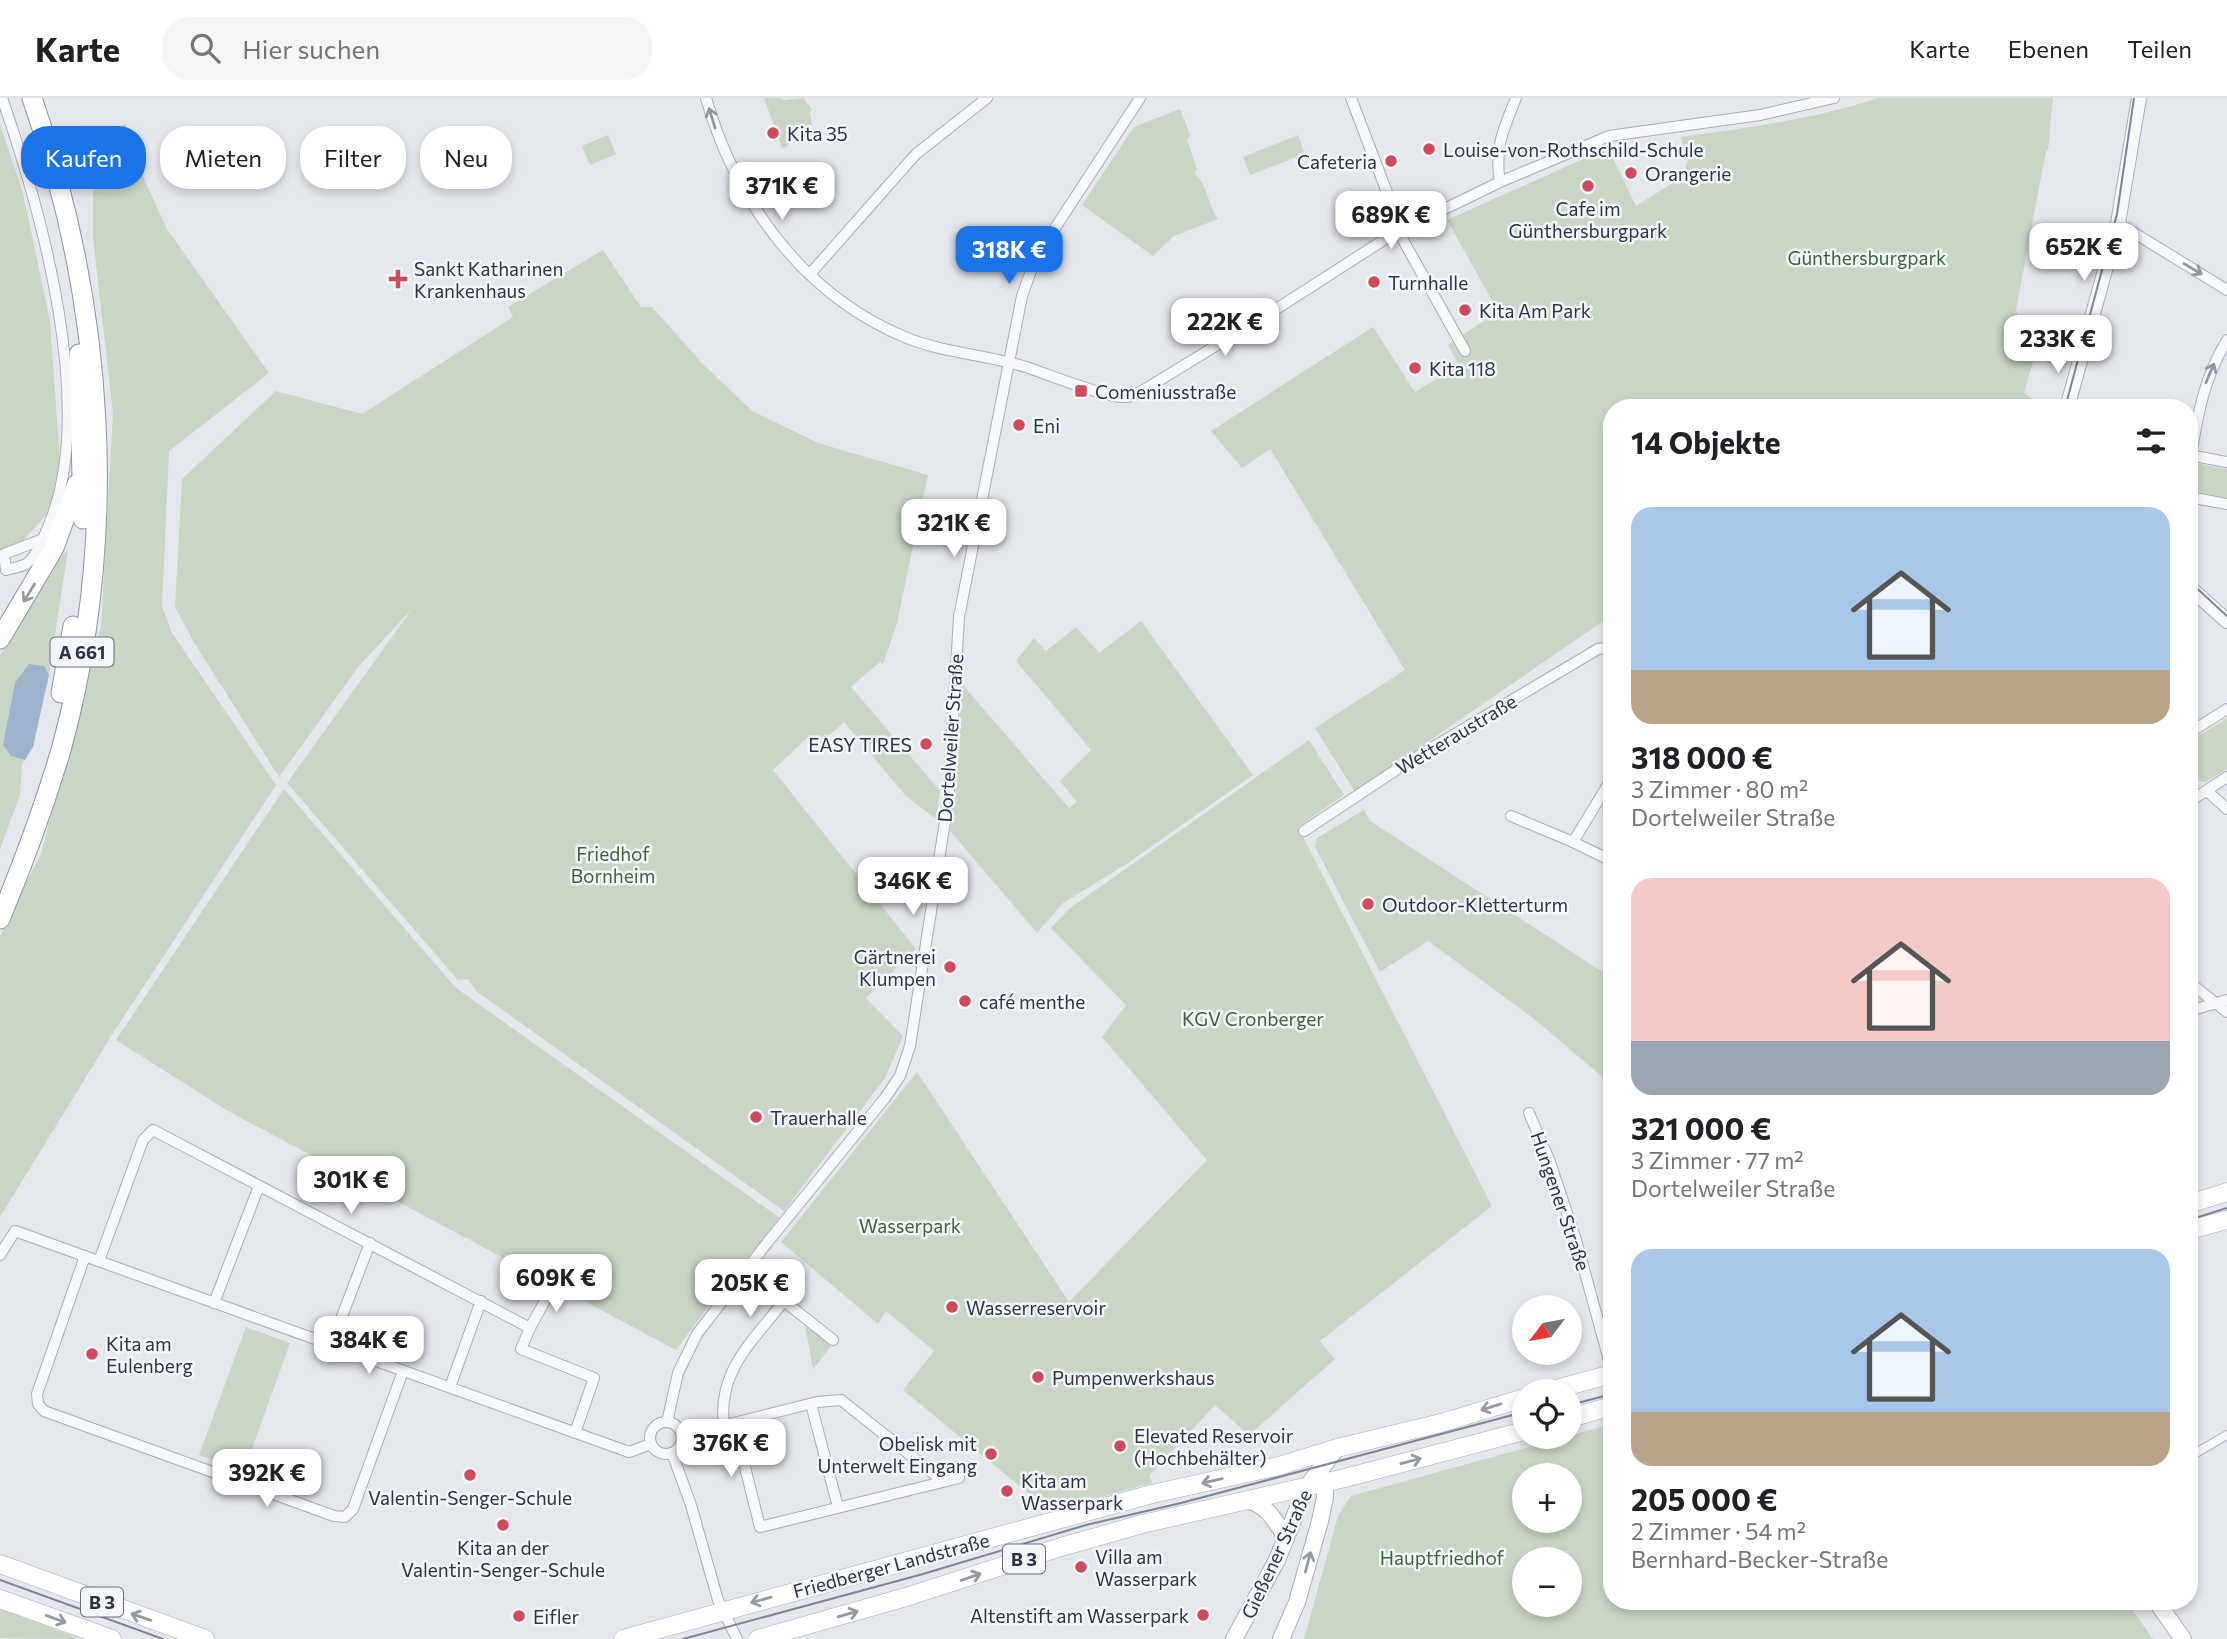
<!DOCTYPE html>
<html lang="de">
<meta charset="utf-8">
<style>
:root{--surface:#fff;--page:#f6f6f6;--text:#202124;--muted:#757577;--line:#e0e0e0;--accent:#1a73e8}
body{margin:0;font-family:Commissioner,sans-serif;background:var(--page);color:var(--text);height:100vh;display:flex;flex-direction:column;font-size:26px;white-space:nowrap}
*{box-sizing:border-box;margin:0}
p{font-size:23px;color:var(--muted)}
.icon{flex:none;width:38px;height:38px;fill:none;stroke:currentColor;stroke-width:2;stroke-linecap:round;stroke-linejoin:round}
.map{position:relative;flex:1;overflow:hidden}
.sheet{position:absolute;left:1603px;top:301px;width:595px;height:1211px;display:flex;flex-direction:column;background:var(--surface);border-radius:28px;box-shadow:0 4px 10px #0003}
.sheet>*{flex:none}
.banner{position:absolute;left:21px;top:28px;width:665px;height:63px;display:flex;gap:14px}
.needle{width:46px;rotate:238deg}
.fabs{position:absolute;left:1512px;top:1197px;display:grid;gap:14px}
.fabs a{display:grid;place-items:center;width:70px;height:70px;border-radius:50%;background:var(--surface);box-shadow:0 4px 10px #0003;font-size:35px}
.price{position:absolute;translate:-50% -60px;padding:0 16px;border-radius:14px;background:#fff;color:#222;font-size:23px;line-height:46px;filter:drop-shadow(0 2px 4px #0008)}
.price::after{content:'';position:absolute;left:50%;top:42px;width:21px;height:16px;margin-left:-10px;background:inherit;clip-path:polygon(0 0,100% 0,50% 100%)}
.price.selected{background:var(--accent);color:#fff}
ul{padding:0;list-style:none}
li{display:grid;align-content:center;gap:14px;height:371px;padding:0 28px}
li span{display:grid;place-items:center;height:217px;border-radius:21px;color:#555}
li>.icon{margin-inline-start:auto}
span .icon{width:126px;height:126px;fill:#fffc;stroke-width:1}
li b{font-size:30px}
h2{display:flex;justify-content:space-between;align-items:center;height:84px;padding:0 28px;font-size:30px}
.tag{padding:0 24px;border-radius:28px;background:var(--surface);box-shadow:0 4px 10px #0003;font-size:24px;line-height:63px}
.tag.selected{background:var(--accent);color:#fff}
header{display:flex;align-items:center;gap:42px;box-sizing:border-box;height:98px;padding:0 35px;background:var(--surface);border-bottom:2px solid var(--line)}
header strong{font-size:33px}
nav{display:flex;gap:38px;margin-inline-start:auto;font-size:24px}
.search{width:490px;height:63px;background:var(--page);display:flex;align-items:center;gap:18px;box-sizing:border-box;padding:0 24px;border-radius:28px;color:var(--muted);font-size:26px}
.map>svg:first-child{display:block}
.green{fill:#c9d6c5;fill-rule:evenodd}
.water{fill:#9fb4cc}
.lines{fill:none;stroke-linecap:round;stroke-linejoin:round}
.pedestrian-casing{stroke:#a9aeb7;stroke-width:10}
.minor-casing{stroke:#a9aeb7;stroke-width:12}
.tertiary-casing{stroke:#a9aeb7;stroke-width:16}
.secondary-casing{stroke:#a9aeb7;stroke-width:18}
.primary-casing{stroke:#a3abb8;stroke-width:19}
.motorway-casing{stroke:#8b94a3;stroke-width:21}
.pedestrian{stroke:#f7f8fa;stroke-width:8}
.minor{stroke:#f7f8fa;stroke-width:10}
.tertiary{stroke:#f7f8fa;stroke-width:14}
.secondary{stroke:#fff;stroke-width:16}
.primary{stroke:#fff;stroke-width:18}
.motorway{stroke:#fff;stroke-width:19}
.tram{stroke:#7d8696;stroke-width:2}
.oneway{stroke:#9196a0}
.oneway2{stroke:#959aa2}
.poi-dot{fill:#d1495b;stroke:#f4f6f9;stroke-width:2.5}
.labels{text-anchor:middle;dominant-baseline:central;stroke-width:5;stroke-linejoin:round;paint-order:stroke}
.shield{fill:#f4f6f9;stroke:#676e7b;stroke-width:2}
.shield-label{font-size:18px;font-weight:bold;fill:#2b3445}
.poi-label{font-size:19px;fill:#2b3445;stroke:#f4f6f9;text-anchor:start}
.park-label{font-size:19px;fill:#3f6138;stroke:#f4f6f9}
.street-label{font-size:19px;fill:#2b3445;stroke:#f4f6f9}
</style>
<header>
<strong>Karte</strong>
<div class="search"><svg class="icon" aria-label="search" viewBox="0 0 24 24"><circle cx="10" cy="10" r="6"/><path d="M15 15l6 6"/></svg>Hier suchen</div>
<nav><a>Karte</a><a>Ebenen</a><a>Teilen</a></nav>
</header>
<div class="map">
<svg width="2227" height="1541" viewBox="0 0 2227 1541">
<rect width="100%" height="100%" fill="#e4e7ec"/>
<!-- green -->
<g class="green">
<path d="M764 0H780L784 2 803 0 812 11 810 14 812 27 794 32 787 49 782 50Z"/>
<path d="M1878 0H2053L2048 52 2046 53 2016 212 2034 260 2024 295 2046 310H1612V517L1355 694 1315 630 1405 572 1270 351 1242 370 1211 333 1373 229 1415 294 1459 267 1448 247 1498 213 1447 122 1608 50 1636 108 1682 79 1688 63 1681 39C1748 30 1814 21 1878 0Z"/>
<path d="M1180 11 1190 37 1187 42 1197 71 1195 76C1207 86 1208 107 1218 121L1174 138 1153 158 1082 107 1134 29Z"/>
<path d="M0 26 23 95 50 223 60 364 49 414 22 444 0 452Z"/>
<path d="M126 26 134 59 167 131 269 275 169 353 162 508 172 535 276 687 113 935 0 1119V838L41 755 101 529 113 315 93 140V38Z"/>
<path d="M608 37 616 56 590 67 582 48Z"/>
<path d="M1298 37 1305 56 1250 77 1243 59Z"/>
<path d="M603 152 641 209H652L702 265 752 313 818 345 928 377 897 525 883 566 880 564 851 589 940 693 936 721 906 698 844 624 817 648 809 638 773 672 916 851 866 900 903 938 885 980 784 1113 476 893 468 881 458 882 287 685 412 511 359 568 279 679 195 546 175 509 182 381 276 293 362 316 513 219 508 209Z"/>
<path d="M2189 364 2227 371V402L2189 395Z"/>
<path d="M68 451 49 577 43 568 11 658 25 662 22 667 20 697 0 751V557L53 470Z"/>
<path d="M1141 523 1253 677 1128 765 1063 805 1037 835 950 733 958 663 961 585 1069 710 1077 704 1060 683 1091 652 1016 563 1034 540 1046 553 1076 529 1099 555Z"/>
<path d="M2227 620V671L2206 684 2199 683 2189 672V644Z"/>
<path d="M1309 642 1344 697 1298 729 1492 1108 1320 1243 1335 1261 1249 1337 1215 1307 1150 1377 1152 1385 1050 1413 903 1292 934 1253 886 1213 878 1226 781 1144 917 974 1069 1204 1207 1062 1102 939 1126 907 1051 830 1070 810Z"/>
<path d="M284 691 456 890 780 1120 719 1194 676 1252 228 1013 116 942Z"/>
<path d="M1364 712 1370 723 1612 880V987L1533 920 1428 843 1380 874 1315 749 1317 740Z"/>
<path d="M804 1222 833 1246 813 1271Z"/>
<path d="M246 1229 290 1245 244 1373 199 1357Z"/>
<path d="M1612 1326V1503H2126L2153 1541H1304L1338 1418 1351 1398ZM1570 1377V1423H1524V1377ZM1570 1461V1507H1524V1461Z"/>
<path d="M0 1511 81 1541 0 1540Z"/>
</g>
<!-- water -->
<path class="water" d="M29 566 44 568 49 577 33 649 25 662 11 658 3 647 15 585Z"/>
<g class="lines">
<!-- pedestrian casing -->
<g class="pedestrian-casing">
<path id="pedestrian" d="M2189 1359 2227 1337"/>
</g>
<!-- minor casing -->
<g class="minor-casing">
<g id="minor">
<path d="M2 0C42 115 98 313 48 429 43 440 37 459 26 466 21 469 12 470 6 472L4 456 43 441"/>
<path d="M706 0C736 104 804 198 907 240 945 255 987 257 1026 269 1047 276 1108 301 1127 299 1132 298 1138 295 1142 293L1281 208 1393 136 1500 84 1609 38 1760 17 1834 0"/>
<path d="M1351 0 1401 131 1403 142 1465 253"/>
<path d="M1500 84C1494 50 1504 30 1516 0"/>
<path d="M2118 125 2227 192"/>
<path d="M810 176 916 56 987 0"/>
<path d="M2189 357 2227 364"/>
<path d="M2191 358C2198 315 2204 280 2227 242"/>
<path d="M2189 399 2227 406"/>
<path d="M2189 635 2227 611"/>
<path d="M2207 693 2227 711"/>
<path d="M2189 704 2227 679"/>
<path d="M1511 718 1573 744 1612 763"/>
<path d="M1304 733 1408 664 1598 551 1612 549"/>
<path d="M1573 744 1612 680"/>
<path d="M2189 884 2227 914"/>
<path d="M2189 913 2227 902"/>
<path d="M1529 1015 1550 1064 1576 1142 1612 1273"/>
<path d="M0 1157 15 1133 629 1354 651 1346"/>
<path d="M85 1158 37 1296 38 1306 44 1313 334 1418 345 1419 353 1411 403 1273"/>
<path d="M99 1163 143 1042 153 1032 530 1230 521 1251 594 1280 575 1335"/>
<path d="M214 1205 259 1088"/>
<path d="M530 1230 554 1186"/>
<path d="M331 1247 370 1145"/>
<path d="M450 1289 481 1203"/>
<path d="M811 1306 838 1409"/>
<path d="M667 1324 678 1275 697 1236 767 1145 885 1000 900 978 910 948 948 704 959 519 1022 198 1033 167 1044 147 1140 0"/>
<circle cx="666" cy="1340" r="16"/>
<path d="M734 1325 760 1429 959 1380"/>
<path d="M724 1328C717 1273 753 1243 784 1203L833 1242"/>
<path d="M682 1338 817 1304 841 1302 943 1383"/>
<path d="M672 1355 691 1407 718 1502 737 1541"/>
</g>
</g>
<!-- tertiary casing -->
<g class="tertiary-casing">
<g id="tertiary">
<path d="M2067 310 2118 125 2139 0"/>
<path d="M2189 489 2227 523"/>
</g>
</g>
<!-- secondary casing -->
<g class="secondary-casing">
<g id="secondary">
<path d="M1250 1403C1268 1408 1276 1424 1286 1440"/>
<path d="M2156 1503 2183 1541"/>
<path d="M1234 1541 1277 1462 1306 1390 1337 1350"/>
<path d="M1281 1541 1297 1504 1320 1423 1325 1399V1385L1319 1373"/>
</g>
</g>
<!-- primary casing -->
<g class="primary-casing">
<g id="primary">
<path d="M2189 1106 2227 1094"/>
<path d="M2189 1132 2227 1122"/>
<path d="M1549 1293 1612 1276"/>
<path d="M1570 1320 1612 1308"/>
<path d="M0 1466 205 1541"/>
<path d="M0 1501 112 1541"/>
<path d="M623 1541 1152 1396 1279 1368 1337 1350 1441 1325 1524 1300"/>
<path d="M758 1541 906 1499 1061 1449 1142 1426 1345 1380 1524 1333"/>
</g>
</g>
<!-- motorway casing -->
<g class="motorway-casing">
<g id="motorway">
<path d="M79 256 83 421"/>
<path d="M0 541 54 450 77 386"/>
<path d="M61 595 73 528"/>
<path d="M0 821C23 766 44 709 61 652 120 438 105 208 32 0"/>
</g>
</g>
<!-- pedestrian -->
<use href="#pedestrian" class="pedestrian"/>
<!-- minor -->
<use href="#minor" class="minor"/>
<!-- tertiary -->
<use href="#tertiary" class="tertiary"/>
<!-- secondary -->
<use href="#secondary" class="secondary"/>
<!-- primary -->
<use href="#primary" class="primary"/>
<!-- motorway -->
<use href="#motorway" class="motorway"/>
<!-- tram -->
<g class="tram">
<path d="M2065 310 2117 116 2134 0"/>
<path d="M2189 483 2227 518"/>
<path d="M2189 1122 2227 1110"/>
<path d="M1570 1307 1612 1296"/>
<path d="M0 1482 163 1541"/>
<path d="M683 1541 923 1476 1086 1427 1181 1405 1524 1314"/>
</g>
</g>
<!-- one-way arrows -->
<defs><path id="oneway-shaft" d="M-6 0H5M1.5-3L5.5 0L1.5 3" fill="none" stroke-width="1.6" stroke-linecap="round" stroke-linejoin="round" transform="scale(1.75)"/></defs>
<g class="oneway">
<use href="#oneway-shaft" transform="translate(712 20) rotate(-107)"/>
<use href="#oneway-shaft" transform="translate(2193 171) rotate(31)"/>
<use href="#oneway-shaft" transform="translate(2210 275) rotate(-67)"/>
</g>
<g class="oneway2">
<use href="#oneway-shaft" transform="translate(29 495) rotate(122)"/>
<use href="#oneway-shaft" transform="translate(1491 1309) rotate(163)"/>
<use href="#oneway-shaft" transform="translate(1411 1363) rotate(-15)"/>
<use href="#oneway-shaft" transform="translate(1212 1383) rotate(167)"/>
<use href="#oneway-shaft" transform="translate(1308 1464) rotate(-75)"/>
<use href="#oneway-shaft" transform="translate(971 1479) rotate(-19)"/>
<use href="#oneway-shaft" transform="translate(761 1502) rotate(164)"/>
<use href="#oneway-shaft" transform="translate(848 1516) rotate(-16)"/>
<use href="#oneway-shaft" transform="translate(141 1519) rotate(-161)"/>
<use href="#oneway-shaft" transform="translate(56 1521) rotate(20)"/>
</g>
<!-- markers -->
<g class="poi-dot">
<circle cx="773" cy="35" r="7"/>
<circle cx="1429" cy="51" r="7"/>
<circle cx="1391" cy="63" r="7"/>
<circle cx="1631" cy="75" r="7"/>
<circle cx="1588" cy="88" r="7"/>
<path d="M394.5 170.5h7v7h7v7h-7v7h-7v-7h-7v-7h7z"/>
<circle cx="1374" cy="184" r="7"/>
<circle cx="1465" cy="212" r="7"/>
<circle cx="1415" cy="270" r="7"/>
<rect x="1074" y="286" width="14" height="14" rx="3.5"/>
<circle cx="1019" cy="327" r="7"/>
<circle cx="926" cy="646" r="7"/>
<circle cx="1368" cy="806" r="7"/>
<circle cx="950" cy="869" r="7"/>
<circle cx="965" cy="903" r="7"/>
<circle cx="756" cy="1019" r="7"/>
<circle cx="952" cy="1209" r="7"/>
<circle cx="92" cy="1256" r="7"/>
<circle cx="1038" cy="1279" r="7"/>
<circle cx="1120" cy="1348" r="7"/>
<circle cx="991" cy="1356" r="7"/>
<circle cx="470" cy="1377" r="7"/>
<circle cx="1007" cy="1393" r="7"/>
<circle cx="503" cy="1427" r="7"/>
<circle cx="1081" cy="1469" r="7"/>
<circle cx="1203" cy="1517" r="7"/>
<circle cx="519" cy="1518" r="7"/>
</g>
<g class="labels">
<!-- shield labels -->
<g class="shield">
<rect x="50.5" y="539.5" width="63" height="29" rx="5"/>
<rect x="1003" y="1446.5" width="42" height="29" rx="5"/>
<rect x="81" y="1489.5" width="42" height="29" rx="5"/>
</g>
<g class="shield-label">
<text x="82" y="554">A 661</text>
<text x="1024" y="1461">B 3</text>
<text x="102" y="1504">B 3</text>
</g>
<!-- poi labels -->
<g class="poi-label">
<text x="787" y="35">Kita 35</text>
<text x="1443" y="51">Louise-von-Rothschild-Schule</text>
<text x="1377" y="63" text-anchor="end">Cafeteria</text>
<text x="1645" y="75">Orangerie</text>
<text x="1588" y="110" text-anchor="middle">Cafe im<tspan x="1588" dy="22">Günthersburgpark</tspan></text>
<text x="414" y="170">Sankt Katharinen<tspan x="414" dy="22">Krankenhaus</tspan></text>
<text x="1388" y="184">Turnhalle</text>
<text x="1479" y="212">Kita Am Park</text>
<text x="1429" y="270">Kita 118</text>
<text x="1095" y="293">Comeniusstraße</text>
<text x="1033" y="327">Eni</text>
<text x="912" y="646" text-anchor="end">EASY TIRES</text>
<text x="1382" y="806">Outdoor-Kletterturm</text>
<text x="936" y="858" text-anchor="end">Gärtnerei<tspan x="936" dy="22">Klumpen</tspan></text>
<text x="979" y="903">café menthe</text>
<text x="770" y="1019">Trauerhalle</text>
<text x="966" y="1209">Wasserreservoir</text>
<text x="106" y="1245">Kita am<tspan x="106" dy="22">Eulenberg</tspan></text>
<text x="1052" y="1279">Pumpenwerkshaus</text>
<text x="1134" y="1337">Elevated Reservoir<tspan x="1134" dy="22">(Hochbehälter)</tspan></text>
<text x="977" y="1345" text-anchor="end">Obelisk mit<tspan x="977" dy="22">Unterwelt Eingang</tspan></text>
<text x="1021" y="1382">Kita am<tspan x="1021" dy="22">Wasserpark</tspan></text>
<text x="470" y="1399" text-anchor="middle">Valentin-Senger-Schule</text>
<text x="503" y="1449" text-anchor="middle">Kita an der<tspan x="503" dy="22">Valentin-Senger-Schule</tspan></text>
<text x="1095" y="1458">Villa am<tspan x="1095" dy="22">Wasserpark</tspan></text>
<text x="1189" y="1517" text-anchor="end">Altenstift am Wasserpark</text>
<text x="533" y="1518">Eifler</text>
</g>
<!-- park labels -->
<g class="park-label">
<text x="1867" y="159">Günthersburgpark</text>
<text x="613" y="755">Friedhof<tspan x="613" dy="22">Bornheim</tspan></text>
<text x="1253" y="920">KGV Cronberger</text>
<text x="910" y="1127">Wasserpark</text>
<text x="1442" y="1459">Hauptfriedhof</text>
</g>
<!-- street labels -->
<g class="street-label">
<text transform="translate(1456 636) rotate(-31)">Wetteraustraße</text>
<text transform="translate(950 640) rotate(-86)">Dortelweiler Straße</text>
<text transform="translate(1561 1103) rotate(71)">Hungener Straße</text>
<text transform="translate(1276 1456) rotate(-65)">Gießener Straße</text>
<text transform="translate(891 1467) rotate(-15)">Friedberger Landstraße</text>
</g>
</g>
</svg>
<div class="fabs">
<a><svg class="needle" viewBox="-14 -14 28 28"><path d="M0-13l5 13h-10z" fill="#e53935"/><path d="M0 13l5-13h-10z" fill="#757577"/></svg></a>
<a><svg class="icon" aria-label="locate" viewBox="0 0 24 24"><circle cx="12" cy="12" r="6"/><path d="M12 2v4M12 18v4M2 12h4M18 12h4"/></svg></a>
<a>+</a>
<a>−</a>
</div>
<b class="price" style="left:782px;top:124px">371K €</b>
<b class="price" style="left:1391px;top:153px">689K €</b>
<b class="price" style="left:2084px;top:185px">652K €</b>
<b class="price selected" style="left:1009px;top:188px">318K €</b>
<b class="price" style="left:1225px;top:260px">222K €</b>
<b class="price" style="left:2058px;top:277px">233K €</b>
<b class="price" style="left:954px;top:461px">321K €</b>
<b class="price" style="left:913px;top:819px">346K €</b>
<b class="price" style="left:351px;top:1118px">301K €</b>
<b class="price" style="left:556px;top:1216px">609K €</b>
<b class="price" style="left:750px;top:1221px">205K €</b>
<b class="price" style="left:369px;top:1278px">384K €</b>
<b class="price" style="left:731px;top:1381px">376K €</b>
<b class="price" style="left:267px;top:1411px">392K €</b>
<div class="banner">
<a class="tag selected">Kaufen</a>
<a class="tag">Mieten</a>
<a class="tag">Filter</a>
<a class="tag">Neu</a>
</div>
<section class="sheet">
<h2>14 Objekte<svg class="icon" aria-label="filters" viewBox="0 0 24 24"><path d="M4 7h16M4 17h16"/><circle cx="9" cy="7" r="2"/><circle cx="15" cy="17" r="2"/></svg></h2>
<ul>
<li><span style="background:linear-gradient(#a9c7e8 75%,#b9a48a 0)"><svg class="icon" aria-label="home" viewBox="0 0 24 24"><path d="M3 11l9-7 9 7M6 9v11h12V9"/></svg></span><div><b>318 000 €</b><p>3 Zimmer · 80 m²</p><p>Dortelweiler Straße</p></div></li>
<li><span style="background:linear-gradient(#f6c9c9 75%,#9aa5b1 0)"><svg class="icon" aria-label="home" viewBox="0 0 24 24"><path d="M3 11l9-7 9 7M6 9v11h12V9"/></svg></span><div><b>321 000 €</b><p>3 Zimmer · 77 m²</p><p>Dortelweiler Straße</p></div></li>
<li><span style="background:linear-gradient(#a9c7e8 75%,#b9a48a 0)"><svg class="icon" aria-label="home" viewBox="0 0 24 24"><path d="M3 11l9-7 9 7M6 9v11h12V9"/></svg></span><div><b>205 000 €</b><p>2 Zimmer · 54 m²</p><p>Bernhard-Becker-Straße</p></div></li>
</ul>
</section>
</div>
